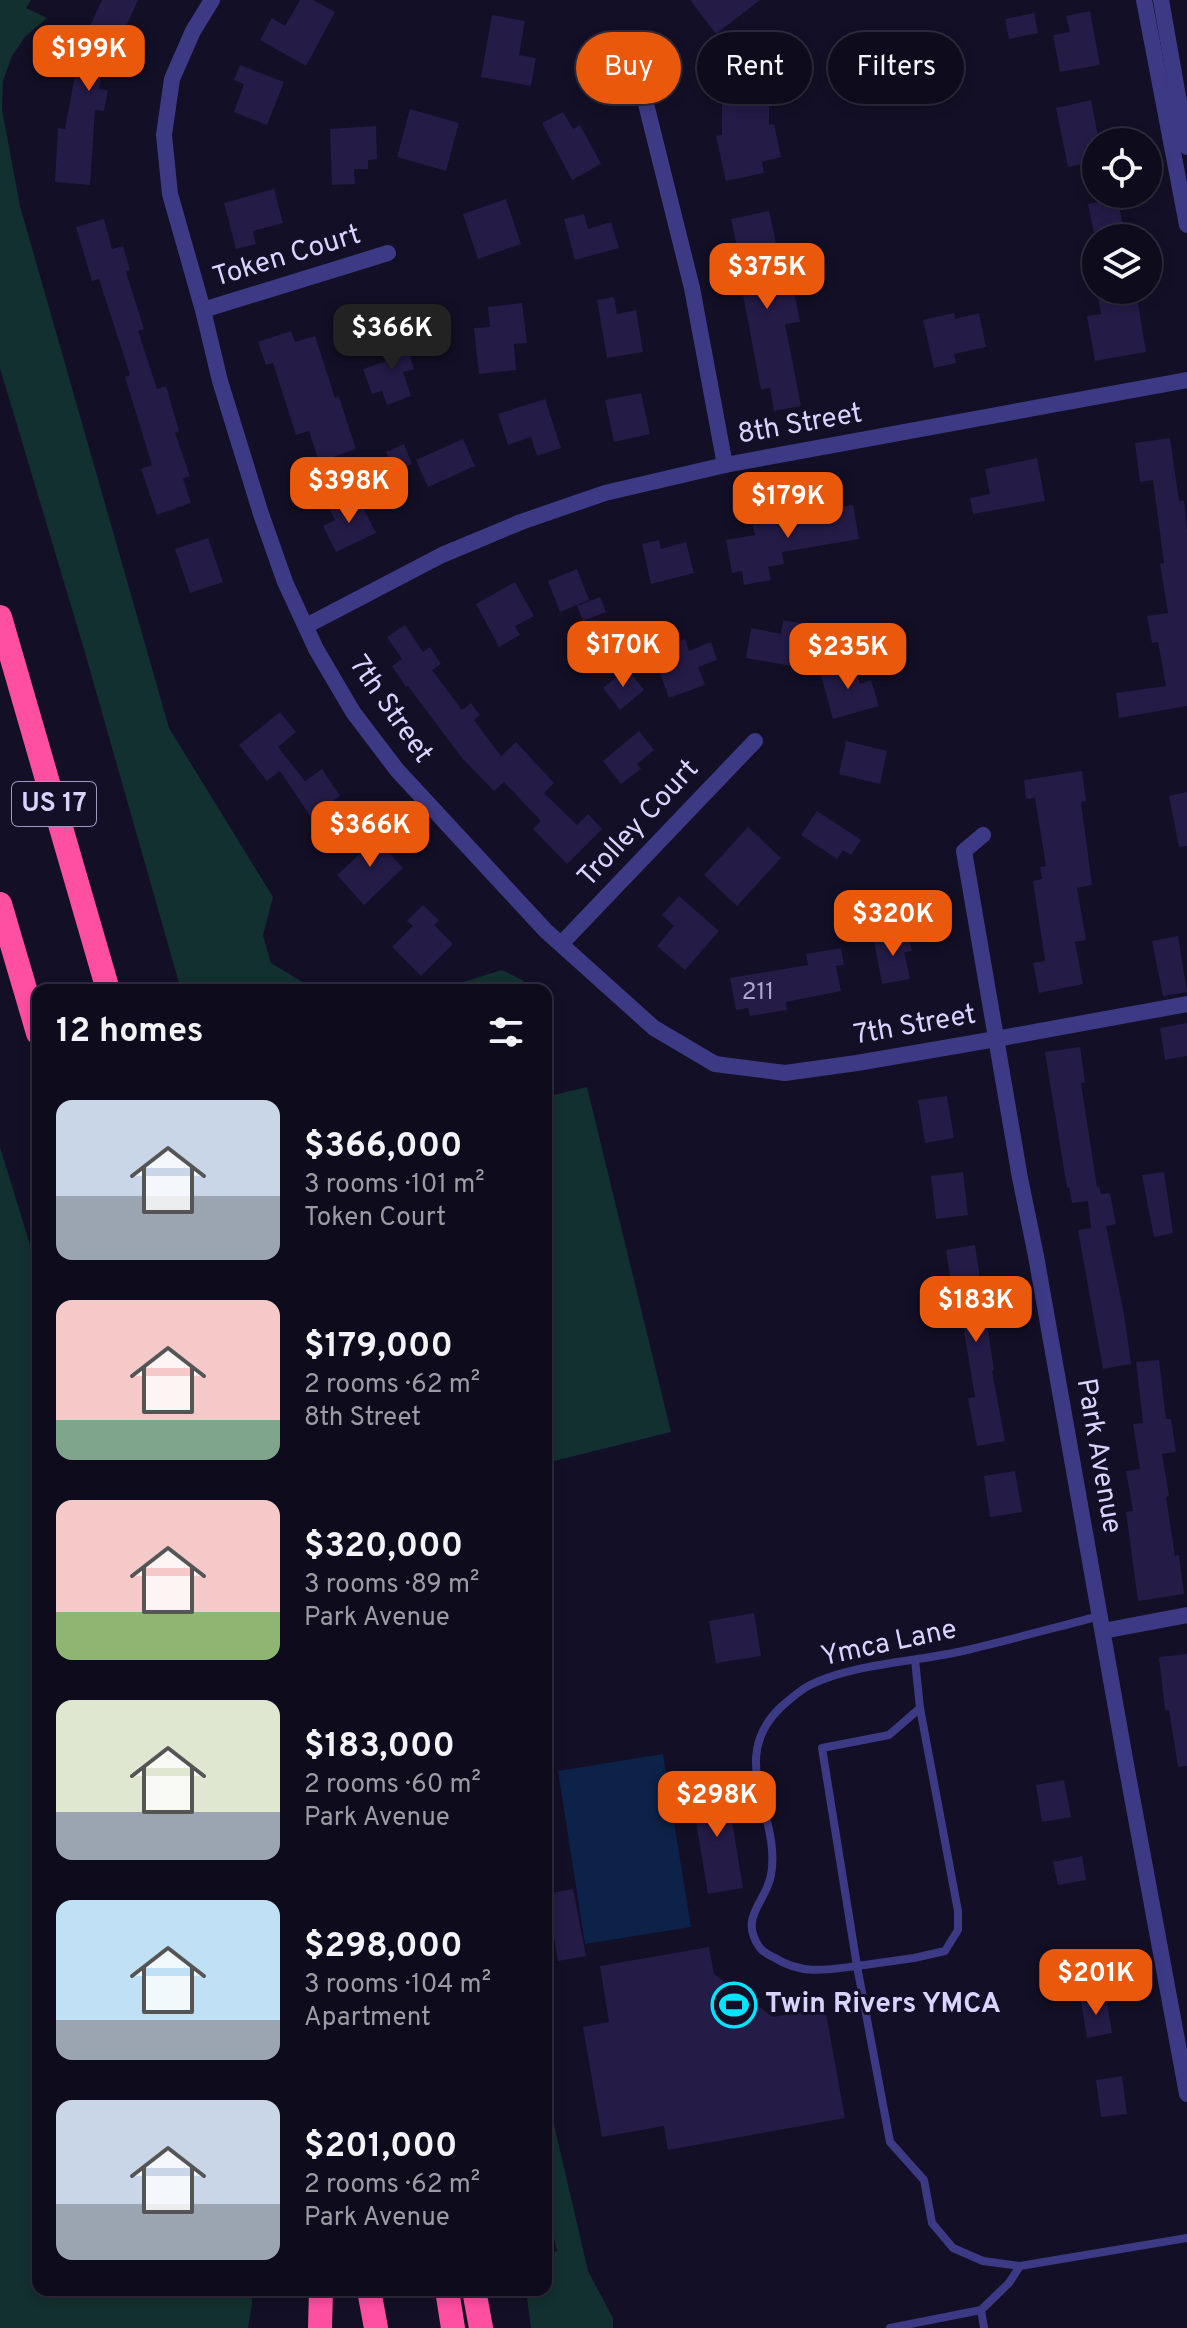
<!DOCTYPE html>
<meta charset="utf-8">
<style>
:root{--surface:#0e0b1c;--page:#1c1929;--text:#f1f3f6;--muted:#9b9ba3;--line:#2e2b3b;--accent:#ea580c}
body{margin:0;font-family:Overpass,sans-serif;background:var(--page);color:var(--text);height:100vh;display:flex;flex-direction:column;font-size:30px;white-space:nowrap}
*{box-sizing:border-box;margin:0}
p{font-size:26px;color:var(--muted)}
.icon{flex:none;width:44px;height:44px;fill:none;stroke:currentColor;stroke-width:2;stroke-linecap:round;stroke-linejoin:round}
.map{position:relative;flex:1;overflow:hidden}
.sheet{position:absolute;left:32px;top:984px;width:520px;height:1312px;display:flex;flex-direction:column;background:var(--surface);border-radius:16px;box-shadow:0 4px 12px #0003,0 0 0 2px var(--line)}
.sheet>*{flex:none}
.top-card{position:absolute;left:576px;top:32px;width:490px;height:72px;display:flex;gap:16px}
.tools{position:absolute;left:1082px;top:128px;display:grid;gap:16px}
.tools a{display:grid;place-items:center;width:80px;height:80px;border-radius:50%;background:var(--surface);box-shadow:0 4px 12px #0003,0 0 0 2px var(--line);font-size:40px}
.price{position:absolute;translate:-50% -68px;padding:0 18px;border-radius:16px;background:var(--accent);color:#fff;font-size:26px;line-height:52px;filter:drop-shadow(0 2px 4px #0008)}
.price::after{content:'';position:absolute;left:50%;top:48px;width:24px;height:18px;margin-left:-12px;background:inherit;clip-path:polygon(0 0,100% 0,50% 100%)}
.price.current{background:#222;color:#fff}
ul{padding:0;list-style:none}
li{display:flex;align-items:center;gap:24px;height:200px;padding:0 24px}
li span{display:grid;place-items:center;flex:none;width:224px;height:160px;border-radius:16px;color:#555}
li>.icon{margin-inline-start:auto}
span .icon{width:96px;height:96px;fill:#fffc;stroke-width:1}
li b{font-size:34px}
h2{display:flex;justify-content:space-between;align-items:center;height:96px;padding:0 24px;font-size:34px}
.pill{padding:0 28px;border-radius:36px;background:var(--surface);box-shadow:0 4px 12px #0003,0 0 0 2px var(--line);font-size:28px;line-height:72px}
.pill.current{background:var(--accent);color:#fff}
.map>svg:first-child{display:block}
.green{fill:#12302f}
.water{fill:#0c2248}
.building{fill:#241b47}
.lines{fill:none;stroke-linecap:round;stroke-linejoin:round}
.service{stroke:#3d3a85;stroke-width:8}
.minor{stroke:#3d3a85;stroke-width:16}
.motorway{stroke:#ff4fa3;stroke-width:24}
.labels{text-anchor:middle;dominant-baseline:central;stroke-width:6;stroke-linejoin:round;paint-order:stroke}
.number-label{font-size:24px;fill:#aca6d1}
.shield{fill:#130f26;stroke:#9e99be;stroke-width:2}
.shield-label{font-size:26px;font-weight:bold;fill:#d9d4ff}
.street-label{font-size:28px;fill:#d9d4ff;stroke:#130f26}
.poi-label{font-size:28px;font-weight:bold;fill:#d9d4ff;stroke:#130f26;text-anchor:start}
</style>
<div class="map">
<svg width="1187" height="2328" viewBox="0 0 1187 2328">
<rect width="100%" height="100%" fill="#130f26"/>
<!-- green -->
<g class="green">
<path d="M0 0H31L26 8 47 18 25 37 12 56 3 81 2 109 20 206 169 728 273 897 263 935 271 963 316 990H181L84 649 0 368Z"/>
<path d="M502 970 524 981 520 990H437Z"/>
<path d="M587 1087 671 1432 546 1463V1097Z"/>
<path d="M0 1147 38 1271V2290H251L252 2304 248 2328H0Z"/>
<path d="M546 2090 588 2271 613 2318V2328H531L526 2290H546V2255L557 2251 546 2205Z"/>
</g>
<!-- water -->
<path class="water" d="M663 1754 691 1927 585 1944 558 1771Z"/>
<!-- building -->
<g class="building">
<path d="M102 0H138L117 46 107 42 99 89 108 90 104 111 95 110 90 185 55 182 58 128 65 129 80 48Z"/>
<path d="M300 0H313L335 12 306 66 260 40 272 18 285 26Z"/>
<path d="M690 0H760L716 34Z"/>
<path d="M1090 11 1100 65 1060 72 1053 35 1070 32 1066 16Z"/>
<path d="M1034 13 1038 33 1009 39 1005 19Z"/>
<path d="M492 15 525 21 519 55 536 58 531 86 481 77Z"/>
<path d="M722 54H760L761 85H769V125L774 124 781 157 762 162 764 173 726 181 716 136 722 135Z"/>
<path d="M240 65 284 82 267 125 234 112 244 84 234 80Z"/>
<path d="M1091 100 1099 142H1096V161L1068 167 1056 108Z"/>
<path d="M410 109 459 123 446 171 397 157Z"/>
<path d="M563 112 573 129 580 125 601 164 572 180 542 123Z"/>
<path d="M376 126 377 159 368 160V169H354L355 184 332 185 330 129Z"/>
<path d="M274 189 283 223 253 231 256 244 236 249 224 203Z"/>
<path d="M1117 198 1126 238H1095L1088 204Z"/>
<path d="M506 199 521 244 478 259 463 214Z"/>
<path d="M769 211 777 248 763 251 771 295 794 291 800 322 785 324 801 406 774 411 770 388 761 390 741 284H745L731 219Z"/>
<path d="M584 214 588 229 611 222 619 248 575 260 564 219Z"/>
<path d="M104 219 112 249 123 246 130 270 126 272 144 329 138 331 157 389 166 386 179 431 175 433 190 476 183 479 191 503 157 515 141 469 152 465 125 377 130 375 99 279 92 281 76 227Z"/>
<path d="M1136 291 1146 352 1095 361 1087 316 1101 314 1098 297Z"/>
<path d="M614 297 617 314 636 310 643 352 607 358 597 300Z"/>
<path d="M522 303 527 343 514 344 516 370 479 374 474 328 490 327 488 307Z"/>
<path d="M954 313 955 319 979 313 986 347 954 354 956 363 934 368 923 320Z"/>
<path d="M291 331 295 342 315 336 335 398 339 397 356 449 319 462 309 431 296 435 273 363 266 365 258 342Z"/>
<path d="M407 333 414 355 410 357 414 369 403 372 411 396 387 405 382 391 372 394 363 369 395 358 389 340Z"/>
<path d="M641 393 650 434 614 442 605 400Z"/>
<path d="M545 399 561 448 537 456 531 437 508 445 498 414Z"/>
<path d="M1170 438 1179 501H1184L1187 530V706L1119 718 1116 693 1166 686 1158 642 1152 643 1147 616 1168 613 1160 564 1164 563 1153 480 1140 482 1135 443Z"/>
<path d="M463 439 475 466 428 487 416 460Z"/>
<path d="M404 444 412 464 394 472 386 452Z"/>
<path d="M1037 458 1045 501 973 514 970 498 990 494 985 469Z"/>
<path d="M357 496 376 533 336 552 323 526 335 520 330 510Z"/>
<path d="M853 505 859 539 782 552 784 564 768 567 771 580 744 585 742 571 732 573 726 540 755 535 752 521Z"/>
<path d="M208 538 223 582 190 593 175 549Z"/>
<path d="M659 540 661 549 686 542 694 573 651 584 642 544Z"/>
<path d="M577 569 589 600 560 612 548 581Z"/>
<path d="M515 582 534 616 515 626 520 635 499 647 476 604Z"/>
<path d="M600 597 606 612 583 621 577 606Z"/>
<path d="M783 620 805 624 797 667 746 658 751 628 781 634Z"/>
<path d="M405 625 423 652 430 647 441 664 432 670 462 710 471 703 480 715 474 720 501 756 516 742 554 783 544 793 577 825 588 814 602 829 567 864 533 829 541 821 504 782 494 791 462 758 408 686 406 687 392 666 402 659 387 637Z"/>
<path d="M685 639 689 651 711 642 717 660 698 667 705 685 669 698 652 651Z"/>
<path d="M854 662 860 684 871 680 879 706 833 719 820 672Z"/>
<path d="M627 669 644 690 620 710 603 688Z"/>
<path d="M280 712 296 732 278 747 305 781 322 769 340 796 333 801 344 817 321 832 280 771 267 781 239 745Z"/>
<path d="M639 731 654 750 637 764 641 769 621 784 603 761Z"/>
<path d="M846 741 887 751 880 784 839 774Z"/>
<path d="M1082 771 1086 801 1081 802 1092 885 1077 888 1086 940 1075 942 1083 984 1039 993 1033 963 1045 961 1033 881 1042 879 1040 867 1046 866 1035 798 1026 799 1024 780Z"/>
<path d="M1187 792V846L1179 847 1169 796Z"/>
<path d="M817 811 861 840 851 855 843 850 837 859 801 835Z"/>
<path d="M748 827 781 858 737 906 704 875Z"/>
<path d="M371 833 403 868 364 905 337 875 360 854 354 847Z"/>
<path d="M679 896 719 931 685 970 657 946 674 926 662 915Z"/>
<path d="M423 905 439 920 434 925 453 944 421 976 392 947 413 926 407 921Z"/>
<path d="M908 934 912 951 904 952 910 979 882 984 874 941Z"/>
<path d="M1178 936 1187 992 1163 996 1152 941Z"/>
<path d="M841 948 844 965 836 966 841 991 786 1002 787 1010 750 1016 748 1008 736 1010 730 978 808 965 806 954Z"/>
<path d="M1187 1023V1056L1165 1060 1160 1028Z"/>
<path d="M1080 1047 1085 1082 1081 1083 1097 1187 1099 1186 1101 1194 1110 1193 1116 1224 1106 1226 1124 1314 1131 1364 1103 1369 1078 1230 1091 1228 1088 1201 1072 1203 1069 1187 1067 1188 1045 1052Z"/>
<path d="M947 1096 954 1138 925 1143 918 1100Z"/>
<path d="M963 1172 968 1215 936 1219 931 1176Z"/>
<path d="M1164 1172 1173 1233 1154 1237 1142 1175Z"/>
<path d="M975 1245 994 1370 992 1371 1005 1441 977 1446 968 1398 975 1397 959 1301 954 1302 946 1250Z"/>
<path d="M1159 1360 1166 1419H1171L1176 1452 1162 1454 1169 1496 1166 1497 1175 1556 1179 1555 1184 1594 1138 1601 1126 1512 1133 1511 1126 1471 1140 1469 1133 1424 1143 1423 1136 1362Z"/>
<path d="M1015 1471 1022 1512 990 1517 984 1476Z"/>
<path d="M754 1613 761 1656 716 1663 709 1621Z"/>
<path d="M1187 1654V1766L1178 1767 1169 1710H1165L1159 1657Z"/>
<path d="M1064 1780 1071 1817 1042 1822 1036 1785Z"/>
<path d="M726 1784 743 1888 708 1894 691 1791Z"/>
<path d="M1082 1856 1086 1880 1058 1885 1053 1862Z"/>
<path d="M573 1889 586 1956 558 1961 546 1894Z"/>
<path d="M709 1947 714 1974 773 2017 825 2008 845 2118 668 2150 664 2126 602 2137 583 2027 609 2022 600 1966Z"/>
<path d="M1106 1997 1112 2033 1087 2038 1081 2001Z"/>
<path d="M1122 2076 1127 2114 1101 2117 1096 2080Z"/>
</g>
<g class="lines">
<!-- service -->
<g class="service">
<path d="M1100 1616C1053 1628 1006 1641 958 1652 912 1662 852 1664 810 1685 800 1690 789 1700 781 1707 725 1760 782 1815 771 1875 766 1903 738 1917 760 1948 764 1953 769 1955 775 1958 802 1975 827 1970 857 1966L890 2142 924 2180 932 2223 953 2248 983 2261 1020 2266 1187 2238"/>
<path d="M915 1660 920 1708 958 1911V1930L945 1951 914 1958 857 1966 822 1748 889 1735 920 1708"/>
<path d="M890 2328 981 2310"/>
<path d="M984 2328 981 2310 1009 2283 1020 2266"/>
</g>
<!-- minor -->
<g class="minor">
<path d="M212 0 193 31 172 79 164 135 170 194 203 310 220 381 261 514 285 582 316 649 353 712 397 770 546 931 654 1028 715 1064 785 1073 857 1063 996 1039 1187 1004"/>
<path d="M1144 0 1187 225"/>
<path d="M1161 0 1187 147"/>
<path d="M638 72 692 288 725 465"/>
<path d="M203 310 388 253"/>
<path d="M306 626 442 555 521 522 605 493 725 465 1187 380"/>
<path d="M983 835 964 851 1020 1178 1036 1256 1125 1759 1187 2094"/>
<path d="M561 944 755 741"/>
<path d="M1103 1631 1187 1615"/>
</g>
<!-- motorway -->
<g class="motorway">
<path d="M0 617 108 990"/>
<path d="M0 904 38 1033"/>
<path d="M369 2290 376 2328"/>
<path d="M447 2290 453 2328"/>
<path d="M474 2290 481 2328"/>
<path d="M320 2328 321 2290"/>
</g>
</g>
<!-- icons -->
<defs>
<g id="stadium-ring" transform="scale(2.3)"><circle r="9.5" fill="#130f26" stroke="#00e5ff" stroke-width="1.5"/><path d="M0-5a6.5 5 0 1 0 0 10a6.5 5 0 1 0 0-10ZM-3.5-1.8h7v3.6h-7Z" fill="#00e5ff"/></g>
</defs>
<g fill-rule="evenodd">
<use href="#stadium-ring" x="734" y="2005"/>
</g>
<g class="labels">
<!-- number labels -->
<g class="number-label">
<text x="758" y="993">211</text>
</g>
<!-- shield labels -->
<rect class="shield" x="12" y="782" width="84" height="44" rx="6"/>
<g class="shield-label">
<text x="54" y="804">US 17</text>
</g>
<!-- street labels -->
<g class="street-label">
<text transform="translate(287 257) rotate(-17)">Token Court</text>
<text transform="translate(800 425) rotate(-10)">8th Street</text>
<text transform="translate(390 710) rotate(55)">7th Street</text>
<text transform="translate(639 824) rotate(-47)">Trolley Court</text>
<text transform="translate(915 1026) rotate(-10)">7th Street</text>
<text transform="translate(1098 1456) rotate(80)">Park Avenue</text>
<text transform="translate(889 1644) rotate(-12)">Ymca Lane</text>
</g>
<!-- poi labels -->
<g class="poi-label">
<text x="765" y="2005">Twin Rivers YMCA</text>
</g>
</g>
</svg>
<div class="tools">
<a><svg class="icon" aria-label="locate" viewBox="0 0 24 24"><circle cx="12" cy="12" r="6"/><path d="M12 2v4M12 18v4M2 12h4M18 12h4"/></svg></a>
<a><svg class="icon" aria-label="layers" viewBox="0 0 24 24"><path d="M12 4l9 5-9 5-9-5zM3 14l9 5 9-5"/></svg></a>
</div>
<b class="price" style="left:89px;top:93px">$199K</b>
<b class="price" style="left:767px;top:311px">$375K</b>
<b class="price current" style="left:392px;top:372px">$366K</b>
<b class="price" style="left:349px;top:525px">$398K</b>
<b class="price" style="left:788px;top:540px">$179K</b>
<b class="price" style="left:623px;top:689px">$170K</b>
<b class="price" style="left:848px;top:691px">$235K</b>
<b class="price" style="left:370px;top:869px">$366K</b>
<b class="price" style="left:893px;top:958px">$320K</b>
<b class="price" style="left:976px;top:1344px">$183K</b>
<b class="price" style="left:717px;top:1839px">$298K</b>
<b class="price" style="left:1096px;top:2017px">$201K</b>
<div class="top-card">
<a class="pill current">Buy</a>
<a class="pill">Rent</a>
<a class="pill">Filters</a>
</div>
<section class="sheet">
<h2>12 homes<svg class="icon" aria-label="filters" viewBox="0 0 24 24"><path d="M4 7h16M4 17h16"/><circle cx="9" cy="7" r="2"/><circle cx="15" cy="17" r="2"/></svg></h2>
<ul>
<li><span style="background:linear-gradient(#c9d6e8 60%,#9aa5b1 0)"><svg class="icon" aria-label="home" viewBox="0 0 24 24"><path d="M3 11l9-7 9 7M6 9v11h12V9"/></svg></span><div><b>$366,000</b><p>3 rooms · 101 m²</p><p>Token Court</p></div></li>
<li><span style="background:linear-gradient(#f6c9c9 75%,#7fa58c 0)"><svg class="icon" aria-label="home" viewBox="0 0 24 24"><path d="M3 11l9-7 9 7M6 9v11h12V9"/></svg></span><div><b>$179,000</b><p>2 rooms · 62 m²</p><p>8th Street</p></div></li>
<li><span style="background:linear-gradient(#f6c9c9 70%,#8fb573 0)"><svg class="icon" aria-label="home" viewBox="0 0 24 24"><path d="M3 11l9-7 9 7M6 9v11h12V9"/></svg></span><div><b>$320,000</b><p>3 rooms · 89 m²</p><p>Park Avenue</p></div></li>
<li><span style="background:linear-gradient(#dfe7d0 70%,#9aa5b1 0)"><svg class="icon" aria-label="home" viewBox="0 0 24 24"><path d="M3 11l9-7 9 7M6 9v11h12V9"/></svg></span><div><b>$183,000</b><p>2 rooms · 60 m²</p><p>Park Avenue</p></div></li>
<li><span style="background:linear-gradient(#bfe0f5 75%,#9aa5b1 0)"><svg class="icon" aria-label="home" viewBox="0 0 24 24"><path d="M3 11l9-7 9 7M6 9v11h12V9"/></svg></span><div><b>$298,000</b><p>3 rooms · 104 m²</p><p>Apartment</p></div></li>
<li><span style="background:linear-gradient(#c9d6e8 65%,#9aa5b1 0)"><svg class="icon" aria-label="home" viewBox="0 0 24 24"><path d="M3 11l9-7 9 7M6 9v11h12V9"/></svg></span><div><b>$201,000</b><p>2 rooms · 62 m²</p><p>Park Avenue</p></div></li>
</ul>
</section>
</div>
